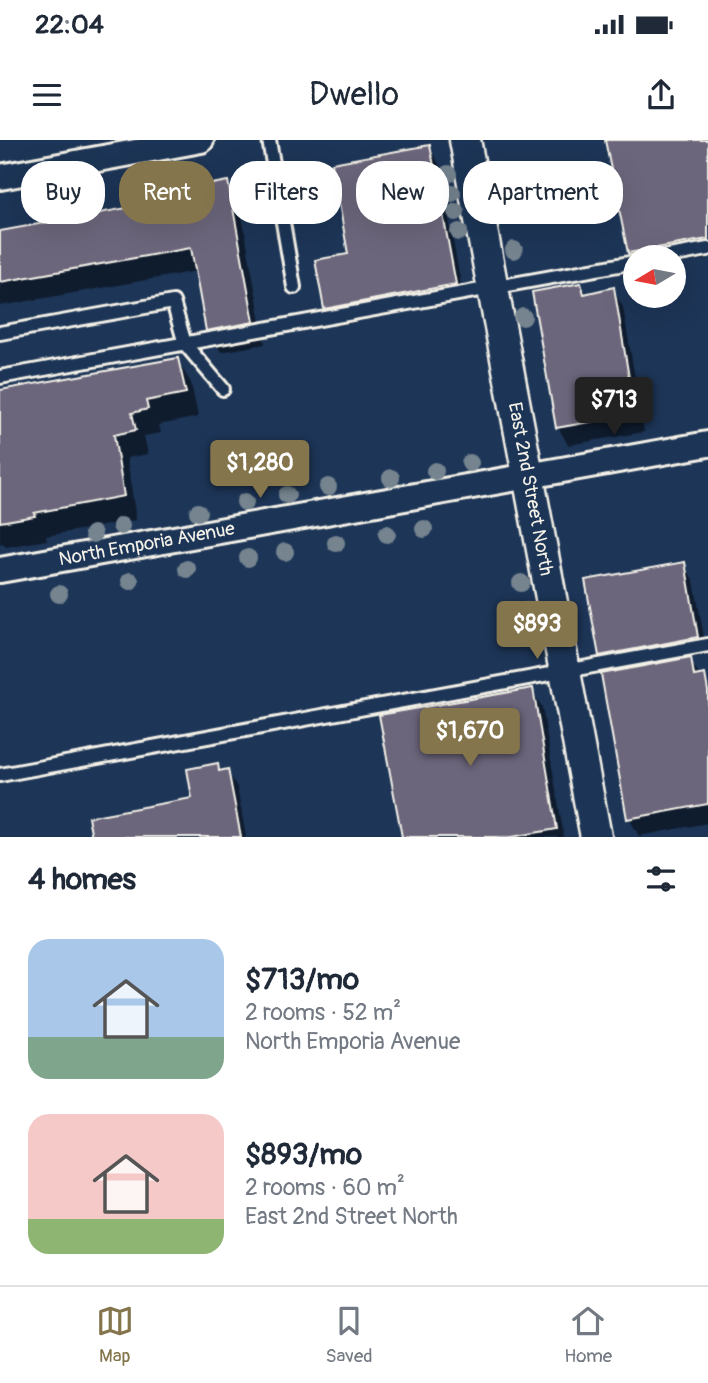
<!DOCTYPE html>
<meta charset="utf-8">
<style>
:root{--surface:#fff;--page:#f6f6f7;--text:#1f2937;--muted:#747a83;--line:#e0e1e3;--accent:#84754c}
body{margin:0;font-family:Pangolin,sans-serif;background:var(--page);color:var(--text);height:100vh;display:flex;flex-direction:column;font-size:26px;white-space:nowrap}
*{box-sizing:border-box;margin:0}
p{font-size:23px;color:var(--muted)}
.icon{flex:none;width:38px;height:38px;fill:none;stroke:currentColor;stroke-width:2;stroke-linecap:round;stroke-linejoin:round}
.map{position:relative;height:697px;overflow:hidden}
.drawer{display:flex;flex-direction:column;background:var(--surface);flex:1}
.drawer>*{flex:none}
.hud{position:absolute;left:21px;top:21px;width:667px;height:63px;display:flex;gap:14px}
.needle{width:46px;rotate:260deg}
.tools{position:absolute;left:623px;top:105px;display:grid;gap:14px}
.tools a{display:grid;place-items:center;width:63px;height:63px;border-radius:50%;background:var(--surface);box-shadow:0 7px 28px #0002;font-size:35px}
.price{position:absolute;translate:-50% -60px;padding:0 16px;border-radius:7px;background:var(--accent);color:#fff;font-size:23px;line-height:46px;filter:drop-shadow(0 2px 4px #0008)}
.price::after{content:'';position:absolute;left:50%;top:42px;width:21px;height:16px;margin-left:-10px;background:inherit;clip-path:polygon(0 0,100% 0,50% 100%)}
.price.selected{background:#222;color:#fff}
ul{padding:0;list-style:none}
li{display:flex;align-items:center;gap:21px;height:175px;padding:0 28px}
li span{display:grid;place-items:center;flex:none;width:196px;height:140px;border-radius:21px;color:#555}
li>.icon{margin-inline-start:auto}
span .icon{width:84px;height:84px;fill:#fffc;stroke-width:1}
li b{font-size:30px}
h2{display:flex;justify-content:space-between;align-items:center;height:84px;padding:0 28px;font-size:30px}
.chip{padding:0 24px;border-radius:28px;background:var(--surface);box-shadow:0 7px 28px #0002;font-size:24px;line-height:63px}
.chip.selected{background:var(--accent);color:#fff}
.status{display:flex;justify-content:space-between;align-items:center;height:49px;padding:0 35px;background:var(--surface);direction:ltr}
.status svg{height:19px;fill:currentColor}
header{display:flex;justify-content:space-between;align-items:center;height:91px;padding:0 28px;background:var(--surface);font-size:32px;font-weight:600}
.menu{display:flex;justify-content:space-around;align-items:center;height:98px;border-top:2px solid var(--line);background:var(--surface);font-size:19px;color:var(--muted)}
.menu a{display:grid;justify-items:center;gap:4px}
.menu .selected{color:var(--accent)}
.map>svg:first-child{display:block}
.shadow{fill:#0007}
.building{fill:#6c667c;stroke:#f4f1e8;stroke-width:2}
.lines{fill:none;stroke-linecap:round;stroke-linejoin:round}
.service-casing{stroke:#f4f1e8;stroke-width:18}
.minor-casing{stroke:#f4f1e8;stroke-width:30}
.tertiary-casing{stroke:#f4f1e8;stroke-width:35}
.service{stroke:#1d3557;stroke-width:12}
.minor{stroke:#1d3557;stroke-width:24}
.tertiary{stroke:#1d3557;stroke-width:30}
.tree{fill:#74848f}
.labels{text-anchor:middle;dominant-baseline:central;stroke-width:6;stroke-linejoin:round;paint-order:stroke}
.street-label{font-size:19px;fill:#f4f1e8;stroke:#1d3557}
</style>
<div class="status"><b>22:04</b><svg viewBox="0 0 49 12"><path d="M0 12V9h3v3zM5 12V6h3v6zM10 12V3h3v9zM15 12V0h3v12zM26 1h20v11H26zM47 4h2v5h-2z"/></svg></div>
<header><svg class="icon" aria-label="menu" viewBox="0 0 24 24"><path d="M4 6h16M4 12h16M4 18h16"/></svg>Dwello<svg class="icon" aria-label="share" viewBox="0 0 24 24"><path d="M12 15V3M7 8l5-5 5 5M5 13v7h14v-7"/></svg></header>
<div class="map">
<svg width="708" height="697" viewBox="0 0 708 697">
<rect width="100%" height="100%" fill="#1d3557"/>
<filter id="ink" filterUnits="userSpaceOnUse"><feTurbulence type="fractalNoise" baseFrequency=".0143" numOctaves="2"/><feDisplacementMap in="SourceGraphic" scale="14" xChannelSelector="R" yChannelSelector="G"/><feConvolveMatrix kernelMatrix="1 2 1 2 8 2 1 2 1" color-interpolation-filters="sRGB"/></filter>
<g filter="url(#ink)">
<!-- shadow -->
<g class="shadow">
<path d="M607 0H708V119L674 124V117H635V122L630 112Z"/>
<path d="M429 7 439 24 464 161 335 186 326 169 317 122 350 116Z"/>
<path d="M227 43 240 65 265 204 221 212 208 190 197 131 0 166V93L184 60Z"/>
<path d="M581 145 587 155 613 149 623 167 644 292 568 305 558 287Z"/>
<path d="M177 220 191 243 198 277 159 285 161 293 144 296 148 314 127 318 136 380 46 396 47 400 6 407 3 403 0 404V252Z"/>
<path d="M684 424 694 441 707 514 689 518 700 537 704 536 708 543V683L639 696 629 678 611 533 601 515Z"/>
<path d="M532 550 542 567 564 697H404L381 576Z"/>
<path d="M217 625 221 632 227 631 237 647 246 697H93L90 679 194 660Z"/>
</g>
<!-- building -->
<g class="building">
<path d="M605 0H708V99L628 113Z"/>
<path d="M430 5 456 144 324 169 315 120 348 114 332 23Z"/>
<path d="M228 41 254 182 206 191 191 108 0 142V91L182 58 180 50Z"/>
<path d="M581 143 584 154 614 147 635 274 556 288 532 152Z"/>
<path d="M178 218 186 253 146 261 148 269 132 273 136 290 114 295 124 356 34 373 35 376 0 382V250Z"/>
<path d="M685 422 698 497 599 516 585 440Z"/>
<path d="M691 517 694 536 705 534 708 551V664L627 679 601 534Z"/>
<path d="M533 548 557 689 512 697H402L379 575Z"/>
<path d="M218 623 219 631 228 629 241 697H92L88 677 192 658 187 629Z"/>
</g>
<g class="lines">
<!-- service casing -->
<g class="service-casing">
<g id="service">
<path d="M269 0 294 147"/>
<path d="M664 117 708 109"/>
<path d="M0 193 173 162 185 204 223 249"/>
<path d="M0 237 635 122"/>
<path d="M0 635 708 505"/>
</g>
</g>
<!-- minor casing -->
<g class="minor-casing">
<g id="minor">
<path d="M0 37 201 0"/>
<path id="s1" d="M0 430 708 304"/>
</g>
</g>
<!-- tertiary casing -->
<g class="tertiary-casing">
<g id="tertiary">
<path id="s2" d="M465 0 596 697"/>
</g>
</g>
<!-- service -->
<use href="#service" class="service"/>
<!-- minor -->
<use href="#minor" class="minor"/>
<!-- tertiary -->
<use href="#tertiary" class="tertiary"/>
</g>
<!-- trees -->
<g class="tree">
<circle cx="448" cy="34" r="9"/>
<circle cx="500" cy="36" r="9"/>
<circle cx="452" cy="53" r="9"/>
<circle cx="456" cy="72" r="9"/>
<circle cx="459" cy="92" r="9"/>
<circle cx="514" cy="110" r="9"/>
<circle cx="523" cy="177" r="9"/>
<circle cx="470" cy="323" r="9"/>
<circle cx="435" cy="331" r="9"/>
<circle cx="391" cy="338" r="9"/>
<circle cx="328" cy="347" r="9"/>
<circle cx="287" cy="355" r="9"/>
<circle cx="245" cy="362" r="9"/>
<circle cx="198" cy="372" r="9"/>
<circle cx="121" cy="386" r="9"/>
<circle cx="424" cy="389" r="9"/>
<circle cx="93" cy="394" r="9"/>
<circle cx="387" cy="394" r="9"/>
<circle cx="336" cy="403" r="9"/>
<circle cx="285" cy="412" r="9"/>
<circle cx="248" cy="418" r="9"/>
<circle cx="187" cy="429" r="9"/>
<circle cx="130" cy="441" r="9"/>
<circle cx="521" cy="443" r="9"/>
<circle cx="59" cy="454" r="9"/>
<circle cx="527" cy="471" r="9"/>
</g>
</g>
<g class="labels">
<!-- street labels -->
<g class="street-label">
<text stroke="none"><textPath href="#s2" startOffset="355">East 2nd Street North</textPath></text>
<text stroke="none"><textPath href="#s1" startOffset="149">North Emporia Avenue</textPath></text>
</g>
</g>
</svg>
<div class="tools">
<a><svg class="needle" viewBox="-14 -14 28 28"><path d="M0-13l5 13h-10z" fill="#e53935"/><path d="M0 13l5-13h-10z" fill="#747a83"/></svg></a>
</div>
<b class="price selected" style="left:614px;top:297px">$713</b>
<b class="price" style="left:260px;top:360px">$1,280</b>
<b class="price" style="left:537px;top:521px">$893</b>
<b class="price" style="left:470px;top:628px">$1,670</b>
<div class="hud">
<a class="chip">Buy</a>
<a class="chip selected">Rent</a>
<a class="chip">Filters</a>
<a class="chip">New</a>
<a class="chip">Apartment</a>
</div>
</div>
<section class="drawer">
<h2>4 homes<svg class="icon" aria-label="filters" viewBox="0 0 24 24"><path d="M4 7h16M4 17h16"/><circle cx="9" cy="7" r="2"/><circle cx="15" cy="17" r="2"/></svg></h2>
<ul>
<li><span style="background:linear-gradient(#a9c7e8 70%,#7fa58c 0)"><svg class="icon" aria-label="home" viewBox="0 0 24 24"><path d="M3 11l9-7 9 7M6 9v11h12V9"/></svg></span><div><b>$713/mo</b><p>2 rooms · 52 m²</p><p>North Emporia Avenue</p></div></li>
<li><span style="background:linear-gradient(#f6c9c9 75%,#8fb573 0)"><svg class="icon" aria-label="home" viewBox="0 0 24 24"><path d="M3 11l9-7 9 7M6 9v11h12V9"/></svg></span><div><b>$893/mo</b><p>2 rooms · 60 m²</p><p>East 2nd Street North</p></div></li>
</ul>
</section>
<nav class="menu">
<a class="selected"><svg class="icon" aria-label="map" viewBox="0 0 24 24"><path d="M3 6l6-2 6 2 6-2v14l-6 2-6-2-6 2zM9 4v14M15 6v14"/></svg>Map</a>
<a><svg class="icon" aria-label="saved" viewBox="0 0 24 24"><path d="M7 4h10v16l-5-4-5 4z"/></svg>Saved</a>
<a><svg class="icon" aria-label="home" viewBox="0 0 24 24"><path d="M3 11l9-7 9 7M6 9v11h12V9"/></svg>Home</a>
</nav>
